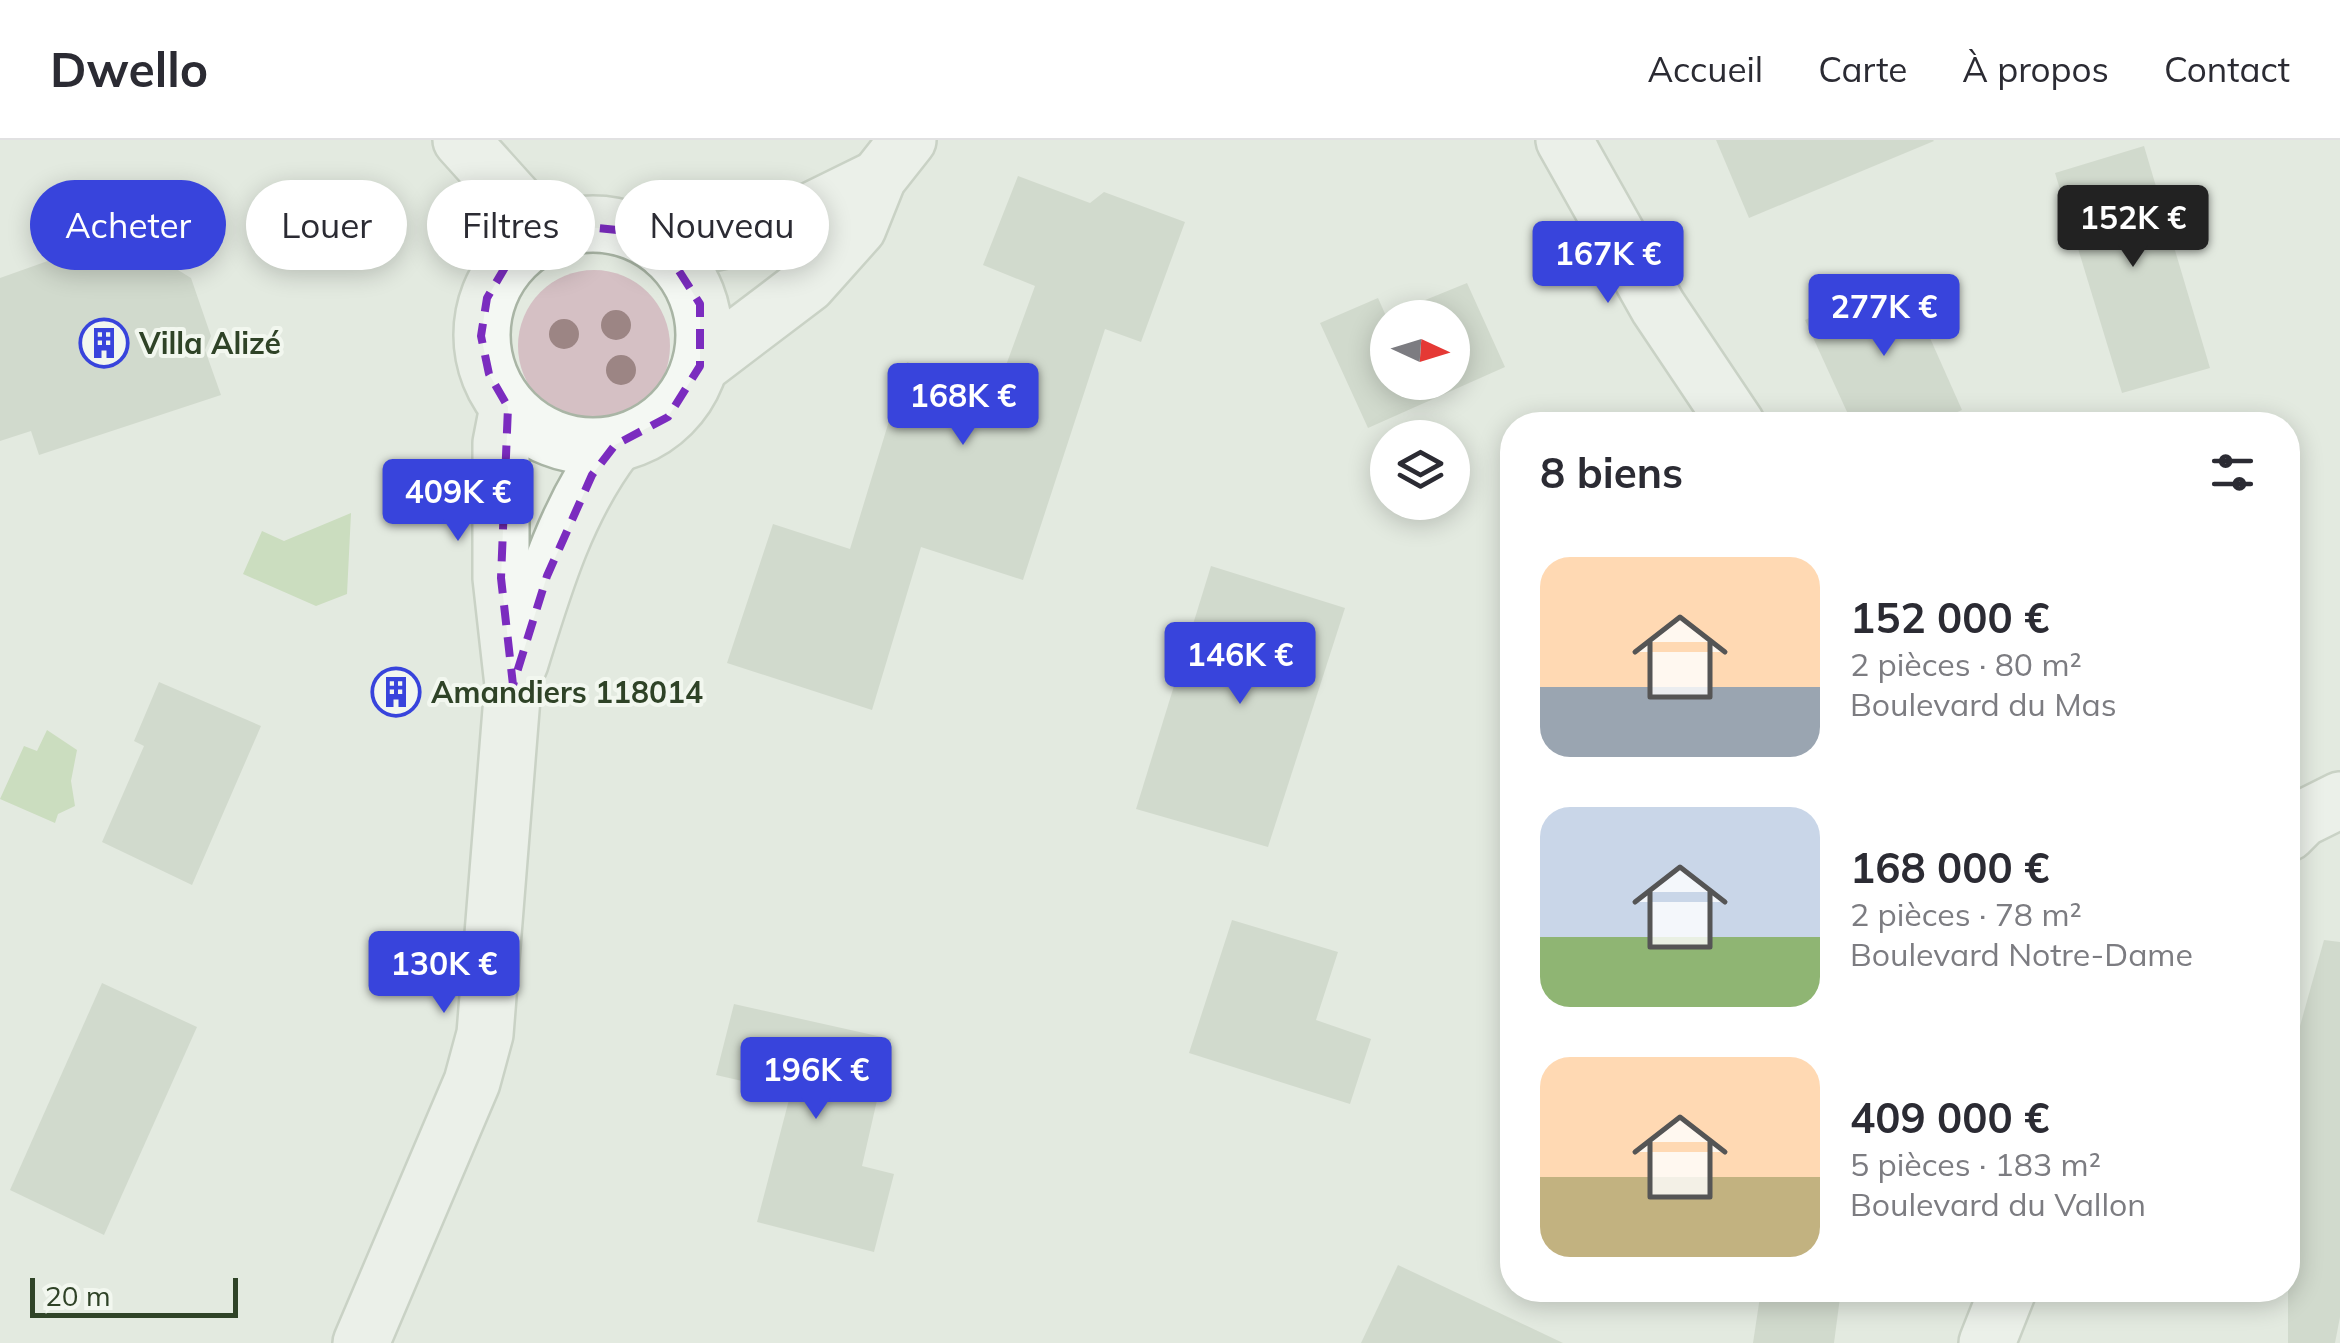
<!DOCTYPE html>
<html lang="fr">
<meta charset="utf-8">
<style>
:root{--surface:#fff;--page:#f7f7f7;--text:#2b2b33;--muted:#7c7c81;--line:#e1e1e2;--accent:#3844dc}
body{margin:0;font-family:Mulish,sans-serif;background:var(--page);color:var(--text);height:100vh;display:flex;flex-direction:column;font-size:38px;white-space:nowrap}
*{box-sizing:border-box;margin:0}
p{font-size:32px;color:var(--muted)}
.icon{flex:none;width:55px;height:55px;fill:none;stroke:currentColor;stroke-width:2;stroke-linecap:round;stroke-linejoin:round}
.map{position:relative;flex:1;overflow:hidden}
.details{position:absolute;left:1500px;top:272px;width:800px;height:890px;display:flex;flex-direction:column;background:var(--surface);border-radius:40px;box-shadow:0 5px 25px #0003}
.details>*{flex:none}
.hud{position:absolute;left:30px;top:40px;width:950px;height:90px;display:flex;gap:20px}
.needle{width:65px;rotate:94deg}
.buttons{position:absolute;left:1370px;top:160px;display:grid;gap:20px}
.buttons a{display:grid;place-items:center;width:100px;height:100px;border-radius:50%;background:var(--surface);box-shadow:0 5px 25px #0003;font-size:50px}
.scale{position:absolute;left:30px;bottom:25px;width:208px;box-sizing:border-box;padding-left:10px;border:5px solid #2f4327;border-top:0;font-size:28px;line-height:35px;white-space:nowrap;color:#2f4327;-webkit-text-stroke:8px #f2f7ef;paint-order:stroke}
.price{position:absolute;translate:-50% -85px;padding:0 22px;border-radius:10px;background:var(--accent);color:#fff;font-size:32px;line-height:65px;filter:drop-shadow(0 2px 5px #0008)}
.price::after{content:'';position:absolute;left:50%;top:60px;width:30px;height:22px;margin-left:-15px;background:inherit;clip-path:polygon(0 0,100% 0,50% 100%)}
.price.active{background:#222;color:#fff}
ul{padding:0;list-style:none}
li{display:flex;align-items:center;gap:30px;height:250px;padding:0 40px}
li span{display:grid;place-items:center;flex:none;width:280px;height:200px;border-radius:30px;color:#555}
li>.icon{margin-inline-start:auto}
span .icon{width:120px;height:120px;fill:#fffc;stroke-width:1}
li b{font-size:42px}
h2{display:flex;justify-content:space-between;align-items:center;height:120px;padding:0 40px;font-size:42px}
.chip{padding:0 35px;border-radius:45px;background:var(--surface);box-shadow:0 5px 25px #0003;font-size:35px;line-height:90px}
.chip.active{background:var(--accent);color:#fff}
header{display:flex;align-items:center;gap:60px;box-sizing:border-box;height:140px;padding:0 50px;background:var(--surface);border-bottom:2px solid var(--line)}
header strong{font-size:48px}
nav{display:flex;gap:55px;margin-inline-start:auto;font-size:35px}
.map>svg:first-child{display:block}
.green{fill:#d5c0c4}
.water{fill:#adce97}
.building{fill:#bbc8b6;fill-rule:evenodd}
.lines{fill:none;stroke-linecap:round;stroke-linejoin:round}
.street-casing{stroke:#a9b5a5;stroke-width:60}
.street{stroke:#f4f8f3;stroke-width:55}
.tree{fill:#9c8584}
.marked{fill:none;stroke:#7b2cbf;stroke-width:8;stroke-dasharray:20 12;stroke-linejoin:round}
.labels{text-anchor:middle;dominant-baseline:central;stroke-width:8;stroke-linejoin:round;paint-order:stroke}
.poi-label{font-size:30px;font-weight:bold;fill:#2f4327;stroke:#f2f7ef;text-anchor:start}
</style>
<header>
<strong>Dwello</strong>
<nav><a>Accueil</a><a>Carte</a><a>À propos</a><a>Contact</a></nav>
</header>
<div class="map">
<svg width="2340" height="1203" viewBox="0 0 2340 1203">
<rect width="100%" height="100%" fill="#e3eae0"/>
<!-- green -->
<circle class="green" cx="594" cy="206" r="76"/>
<!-- water -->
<g class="water">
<path d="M351 373 347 454 316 466 243 434 262 391 284 401Z"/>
<path d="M47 590 77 610 71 641 75 666 58 674 55 683 0 659 24 606 37 611Z"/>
</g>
<!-- building -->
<g class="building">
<path d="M1716 0H1933L1934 1 1749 78Z"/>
<path d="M2144 6 2210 228 2122 253 2055 33Z"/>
<path d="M1018 36 1090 63 1104 52 1185 82 1141 202 1105 189 1023 440 921 407 872 570 727 523 773 384 850 409 907 222 997 250 1035 146 983 125Z"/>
<path d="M160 81 178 130 191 138 211 196 205 210 221 255 39 315 31 291 0 301V138Z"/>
<path d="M1902 135 1962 270 1928 285H1853L1805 180Z"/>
<path d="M1467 143 1505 227 1368 288 1320 183 1378 158 1386 176ZM1388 178H1452V242H1388Z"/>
<path d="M1211 426 1345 468 1268 707 1136 669Z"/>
<path d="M159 542 261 586 192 745 102 702 144 606 134 601Z"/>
<path d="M1232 780 1338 812 1316 880 1371 899 1350 964 1189 913Z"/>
<path d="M2324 800 2340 802V1177L2335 1203H2288V929Z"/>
<path d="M102 843 197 887 104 1095 10 1050Z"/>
<path d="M734 864 891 899 862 1026 894 1034 874 1112 757 1082 791 952 716 935Z"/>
<path d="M1398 1125 1563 1203H1361Z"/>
<path d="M1761 1150H1841L1834 1203H1753Z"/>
</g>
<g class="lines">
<!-- street casing -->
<g class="street-casing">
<g id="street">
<path d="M461 0 524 70 536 99"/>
<path d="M1564 0 1658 167 1737 285"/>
<circle cx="593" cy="195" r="111"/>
<path d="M667 112 770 91 878 38"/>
<path d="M700 226 808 144 858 88 878 38 908 0"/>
<path d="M520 523C543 448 566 369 615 305"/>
<path d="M2288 693 2302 679 2340 660"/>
<path d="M361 1203 472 942 485 894 513 545 501 438V303L508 267"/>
<path d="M1987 1203 2008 1150"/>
</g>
</g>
<!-- street -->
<use href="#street" class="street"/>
</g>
<!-- trees -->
<g class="tree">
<circle cx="616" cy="185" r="15"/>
<circle cx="564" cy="194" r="15"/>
<circle cx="621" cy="230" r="15"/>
</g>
<!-- marked area -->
<path d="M0 0H2340V1203H0ZM568 85 637 92 667 112 700 164V226L668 277 615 305 592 335 547 436 513 545 501 438 508 267 489 234 481 196 487 158 507 124Z" fill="#e3eae0" fill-opacity=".55" fill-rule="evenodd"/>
<path class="marked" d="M568 85 637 92 667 112 700 164V226L668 277 615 305 592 335 547 436 513 545 501 438 508 267 489 234 481 196 487 158 507 124Z"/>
<!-- icons -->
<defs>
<g id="building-ring" transform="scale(2.5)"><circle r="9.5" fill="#f2f7ef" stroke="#3844dc" stroke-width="1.5"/><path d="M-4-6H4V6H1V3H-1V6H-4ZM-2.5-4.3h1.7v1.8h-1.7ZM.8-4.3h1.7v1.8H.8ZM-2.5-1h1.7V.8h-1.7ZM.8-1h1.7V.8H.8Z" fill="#3844dc"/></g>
</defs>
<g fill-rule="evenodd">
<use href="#building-ring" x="104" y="203"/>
<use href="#building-ring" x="396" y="552"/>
</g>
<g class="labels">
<!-- poi labels -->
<g class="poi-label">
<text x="139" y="203">Villa Alizé</text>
<text x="431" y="552">Amandiers 118014</text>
</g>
</g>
</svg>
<div class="buttons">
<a><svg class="needle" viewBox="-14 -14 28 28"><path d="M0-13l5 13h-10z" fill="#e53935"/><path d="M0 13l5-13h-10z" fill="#7c7c81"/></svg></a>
<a><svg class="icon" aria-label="layers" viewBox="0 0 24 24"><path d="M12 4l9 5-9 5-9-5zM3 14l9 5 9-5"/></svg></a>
</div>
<div class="scale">20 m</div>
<b class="price active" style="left:2133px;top:130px">152K €</b>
<b class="price" style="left:1608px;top:166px">167K €</b>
<b class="price" style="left:1884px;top:219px">277K €</b>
<b class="price" style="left:963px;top:308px">168K €</b>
<b class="price" style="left:458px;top:404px">409K €</b>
<b class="price" style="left:1240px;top:567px">146K €</b>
<b class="price" style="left:444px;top:876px">130K €</b>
<b class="price" style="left:816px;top:982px">196K €</b>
<div class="hud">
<a class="chip active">Acheter</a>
<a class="chip">Louer</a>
<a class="chip">Filtres</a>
<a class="chip">Nouveau</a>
</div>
<section class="details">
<h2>8 biens<svg class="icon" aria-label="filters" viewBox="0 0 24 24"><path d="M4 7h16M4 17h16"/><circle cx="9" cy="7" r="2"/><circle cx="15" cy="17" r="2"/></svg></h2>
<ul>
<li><span style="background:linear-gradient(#ffd9b3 65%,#9aa5b1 0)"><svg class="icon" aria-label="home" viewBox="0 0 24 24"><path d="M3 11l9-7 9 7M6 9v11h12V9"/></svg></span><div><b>152 000 €</b><p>2 pièces · 80 m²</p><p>Boulevard du Mas</p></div></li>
<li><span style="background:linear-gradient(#c9d6e8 65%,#8fb573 0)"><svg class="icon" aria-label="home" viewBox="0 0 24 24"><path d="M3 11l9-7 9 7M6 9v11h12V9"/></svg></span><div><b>168 000 €</b><p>2 pièces · 78 m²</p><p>Boulevard Notre-Dame</p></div></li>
<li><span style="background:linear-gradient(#ffd9b3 60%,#c2b280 0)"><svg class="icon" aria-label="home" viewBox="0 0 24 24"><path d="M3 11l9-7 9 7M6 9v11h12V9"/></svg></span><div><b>409 000 €</b><p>5 pièces · 183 m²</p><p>Boulevard du Vallon</p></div></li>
</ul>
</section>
</div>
